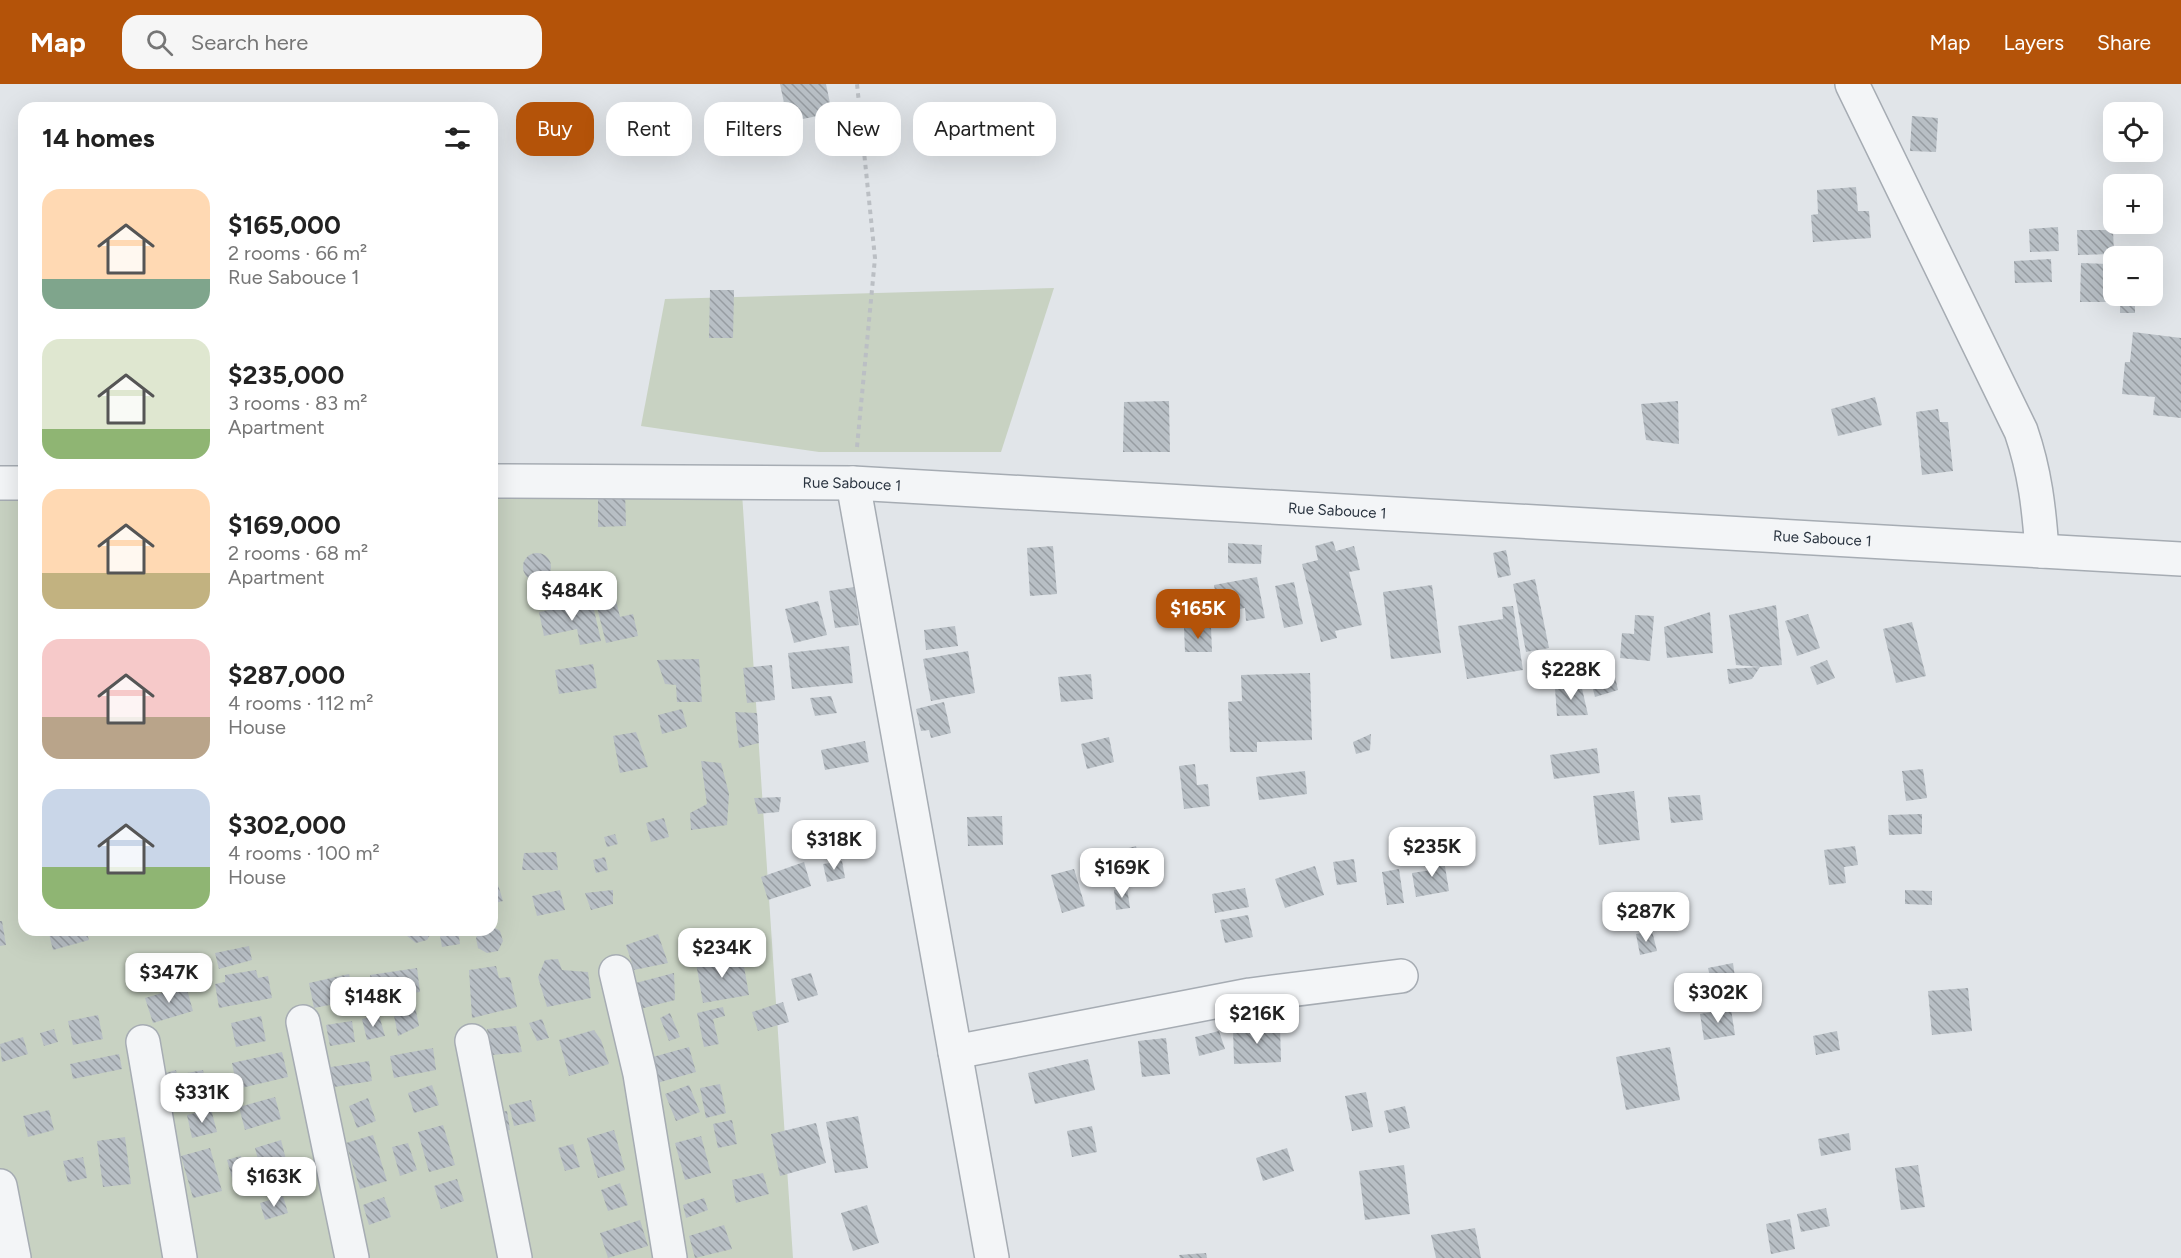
<!DOCTYPE html>
<meta charset="utf-8">
<style>
:root{--surface:#fff;--page:#f6f6f6;--text:#222;--muted:#767676;--accent:#b45309}
body{margin:0;font-family:Figtree,sans-serif;background:var(--page);color:var(--text);height:100vh;display:flex;flex-direction:column;font-size:22px;white-space:nowrap}
*{box-sizing:border-box;margin:0}
p{font-size:20px;color:var(--muted)}
.icon{flex:none;width:33px;height:33px;fill:none;stroke:currentColor;stroke-width:2;stroke-linecap:round;stroke-linejoin:round}
.map{position:relative;flex:1;overflow:hidden}
.side{position:absolute;left:18px;top:18px;width:480px;height:834px;display:flex;flex-direction:column;background:var(--surface);border-radius:18px;box-shadow:0 6px 24px #0002}
.side>*{flex:none}
.top-card{position:absolute;left:516px;top:18px;width:570px;height:54px;display:flex;gap:12px}
.buttons{position:absolute;left:2103px;top:18px;display:grid;gap:12px}
.buttons a{display:grid;place-items:center;width:60px;height:60px;border-radius:12px;background:var(--surface);box-shadow:0 6px 24px #0002;font-size:30px}
.price{position:absolute;translate:-50% -51px;padding:0 14px;border-radius:12px;background:#fff;color:#222;font-size:20px;line-height:39px;filter:drop-shadow(0 2px 3px #0008)}
.price::after{content:'';position:absolute;left:50%;top:36px;width:18px;height:14px;margin-left:-9px;background:inherit;clip-path:polygon(0 0,100% 0,50% 100%)}
.price.selected{background:var(--accent);color:#fff}
ul{padding:0;list-style:none}
li{display:flex;align-items:center;gap:18px;height:150px;padding:0 24px}
li span{display:grid;place-items:center;flex:none;width:168px;height:120px;border-radius:18px;color:#555}
li>.icon{margin-inline-start:auto}
span .icon{width:72px;height:72px;fill:#fffc;stroke-width:1}
li b{font-size:26px}
h2{display:flex;justify-content:space-between;align-items:center;height:72px;padding:0 24px;font-size:26px}
.tag{padding:0 21px;border-radius:18px;background:var(--surface);box-shadow:0 6px 24px #0002;font-size:21px;line-height:54px}
.tag.selected{background:var(--accent);color:#fff}
header{display:flex;align-items:center;gap:36px;box-sizing:border-box;height:84px;padding:0 30px;background:var(--accent);color:#fff}
header strong{font-size:28px}
nav{display:flex;gap:33px;margin-inline-start:auto;font-size:21px}
.search{width:420px;height:54px;background:var(--page);display:flex;align-items:center;gap:15px;box-sizing:border-box;padding:0 21px;border-radius:18px;color:var(--muted);font-size:22px}
.map>svg:first-child{display:block}
.park{fill:#c8d2c2}
.building{fill:url(#building-back-hatch)}
.lines{fill:none;stroke-linecap:round;stroke-linejoin:round}
.minor-casing{stroke:#a6acb3;stroke-width:36}
.path{stroke:#bbbfc4;stroke-width:4;stroke-dasharray:4.5 4.5;stroke-linecap:butt}
.minor{stroke:#f3f5f7;stroke-width:33}
.labels{text-anchor:middle;dominant-baseline:central;stroke-width:4.5;stroke-linejoin:round;paint-order:stroke}
.street-label{font-size:15px;fill:#2a3440;stroke:#f0f3f6}
</style>
<header>
<strong>Map</strong>
<div class="search"><svg class="icon" aria-label="search" viewBox="0 0 24 24"><circle cx="10" cy="10" r="6"/><path d="M15 15l6 6"/></svg>Search here</div>
<nav><a>Map</a><a>Layers</a><a>Share</a></nav>
</header>
<div class="map">
<svg width="2181" height="1174" viewBox="0 0 2181 1174">
<defs>
<pattern id="building-back-hatch" width="6" height="6" patternUnits="userSpaceOnUse" patternTransform="scale(1.5)"><rect width="6" height="6" fill="#b8bfc5"/><path d="M-1 5l2 2M0 0l6 6M5-1l2 2" fill="none" stroke="#969ca1"/></pattern>
</defs>
<rect width="100%" height="100%" fill="#e1e5e9"/>
<!-- park -->
<g class="park">
<path d="M1054 204 1001 368H819L641 342 665 215Z"/>
<path d="M741 394 793 1174H0V406L24 405V846H492V398Z"/>
</g>
<!-- building -->
<g class="building">
<path d="M780 0H826L832 29 788 38Z"/>
<path d="M1912 32 1938 34 1936 68 1910 67Z"/>
<path d="M1856 103 1858 127H1869L1871 154 1813 158 1811 131 1818 130 1817 106Z"/>
<path d="M2058 143 2059 167 2030 168 2029 145Z"/>
<path d="M2077 146H2113L2114 170 2078 171Z"/>
<path d="M2051 175 2052 198 2015 199 2014 177Z"/>
<path d="M2081 179 2108 180V218H2080Z"/>
<path d="M710 206H734L733 254H709Z"/>
<rect x="2120" y="212" width="15" height="17"/>
<path d="M2133 248 2181 254V334L2153 331 2155 313 2122 310 2125 278H2130Z"/>
<path d="M1875 313 1882 341 1838 352 1831 325Z"/>
<path d="M1169 317 1170 368H1123L1124 318Z"/>
<path d="M1678 317 1679 360 1646 356 1641 320Z"/>
<path d="M1938 325 1940 338H1948L1953 387 1922 391 1916 328Z"/>
<path d="M625 407 626 442 598 443V408Z"/>
<path d="M1333 457 1336 467 1354 462 1360 486 1349 488 1362 541 1335 547 1337 554 1321 558 1302 480 1318 476 1315 462Z"/>
<path d="M1228 459 1262 461 1261 480 1228 479Z"/>
<path d="M1053 462 1057 510 1030 512 1027 464Z"/>
<path d="M1506 466 1511 491 1498 494 1493 469Z"/>
<circle cx="537" cy="483" r="14"/>
<path d="M610 492 620 533 633 530 638 552 606 559 590 496Z"/>
<path d="M1257 493 1265 534 1246 537 1245 524 1219 529 1214 501Z"/>
<path d="M1535 495 1549 564 1526 568 1513 500Z"/>
<path d="M1294 498 1303 540 1284 544 1275 502Z"/>
<path d="M1432 501 1441 569 1391 575 1383 508Z"/>
<path d="M854 503 859 541 835 544 829 507Z"/>
<path d="M592 517 601 557 580 561 577 545 544 552 539 528Z"/>
<path d="M818 517 827 551 794 559 785 525Z"/>
<path d="M1776 521 1782 581 1760 583 1752 595 1729 600 1727 585 1760 583 1736 581 1729 531Z"/>
<path d="M1513 522 1523 586 1467 595 1458 542 1503 535 1502 523Z"/>
<path d="M1710 528 1713 569 1667 574 1664 543Z"/>
<path d="M1808 530 1820 564 1797 572 1785 537Z"/>
<path d="M1635 531 1654 532 1650 577 1620 574 1622 549 1634 550Z"/>
<path d="M1912 538 1926 592 1896 599 1883 545Z"/>
<path d="M955 542 958 562 926 566 924 546Z"/>
<path d="M1184 543H1211L1212 568H1185Z"/>
<path d="M849 562 853 599 792 605 788 569Z"/>
<path d="M968 567 975 609 931 617 923 575Z"/>
<path d="M699 575 702 618H677L676 601 665 600 657 576Z"/>
<path d="M1827 576 1835 594 1817 601 1810 583Z"/>
<path d="M593 580 597 604 559 610 555 586Z"/>
<path d="M1612 580 1618 606 1595 613 1588 586Z"/>
<path d="M772 581 775 616 747 619 743 584Z"/>
<path d="M1310 589 1312 656 1257 658V668H1230L1228 618 1242 617 1241 591Z"/>
<path d="M1091 590 1093 615 1061 618 1058 593Z"/>
<path d="M1581 600 1588 631 1557 632 1555 604Z"/>
<path d="M831 612 837 629 815 632 810 614Z"/>
<path d="M944 618 951 649 931 654 929 646 921 647 916 625Z"/>
<path d="M682 625 687 643 662 650 658 631Z"/>
<path d="M735 628 757 629 759 659 739 664Z"/>
<path d="M636 648 648 683 620 689 613 652Z"/>
<path d="M1371 650 1370 666 1356 670 1353 658Z"/>
<path d="M1109 653 1114 678 1087 685 1081 660Z"/>
<path d="M865 657 869 678 825 686 821 666Z"/>
<path d="M1597 664 1600 689 1554 695 1550 671Z"/>
<path d="M701 677 721 679 729 710 727 741 691 746 690 729 707 720Z"/>
<path d="M1195 680 1197 701 1208 700 1210 722 1184 725 1179 682Z"/>
<path d="M1923 685 1927 714 1906 717 1902 687Z"/>
<path d="M1305 687 1307 710 1259 716 1256 693Z"/>
<path d="M1634 707 1640 756 1599 761 1593 712Z"/>
<path d="M1700 711 1703 736 1671 739 1668 713Z"/>
<path d="M781 713 779 728 758 730 754 714Z"/>
<path d="M1922 730V750L1889 751 1888 731Z"/>
<path d="M1002 732 1003 761 968 762 967 733Z"/>
<path d="M664 734 669 753 651 758 646 739Z"/>
<path d="M615 750 618 760 607 763 604 753Z"/>
<path d="M1136 762 1144 792 1118 799 1115 786 1104 789 1099 772Z"/>
<path d="M1855 762 1858 781 1844 783 1846 799 1829 801 1824 766Z"/>
<path d="M556 768 558 786H522L524 769Z"/>
<path d="M1443 770 1449 807 1416 813 1412 789 1431 786 1429 773Z"/>
<path d="M605 773 608 786 596 789 593 776Z"/>
<path d="M1354 775 1357 798 1337 801 1333 778Z"/>
<path d="M842 777 845 794 827 798 823 780Z"/>
<path d="M804 778 811 802 768 816 761 793Z"/>
<path d="M1315 782 1324 811 1285 824 1275 795Z"/>
<path d="M1074 785 1085 822 1062 829 1051 791Z"/>
<path d="M1399 785 1404 819 1387 821 1382 788Z"/>
<path d="M495 791 503 817 492 820V792Z"/>
<path d="M1127 804 1130 824 1116 826 1114 806Z"/>
<path d="M1245 804 1249 823 1215 829 1212 810Z"/>
<path d="M560 806 565 826 537 832 532 812Z"/>
<path d="M613 806V820L591 826 585 809Z"/>
<path d="M1905 806 1932 807V821L1905 820Z"/>
<path d="M1248 831 1253 853 1225 859 1220 836Z"/>
<path d="M0 837H2L6 861 0 862Z"/>
<path d="M492 842 500 847 503 857 498 867 487 869 478 864 476 854 480 846H492Z"/>
<path d="M48 846H86L89 856 53 866Z"/>
<path d="M405 846H433L427 856 416 859 407 852Z"/>
<path d="M439 846H458L460 860 442 863Z"/>
<path d="M1652 847 1657 867 1640 871 1636 850Z"/>
<path d="M658 850 668 879 634 886 626 861Z"/>
<path d="M249 862 252 876 219 885 215 869Z"/>
<path d="M742 871 749 911 703 919 696 879Z"/>
<path d="M558 875 562 886 588 888 591 914 547 923 538 893 545 876Z"/>
<path d="M1733 879 1736 901 1713 905 1708 884Z"/>
<path d="M496 882 499 894 510 893 517 923 472 934 469 886Z"/>
<path d="M417 884 420 908 373 915 370 891Z"/>
<path d="M256 886 258 894 268 892 272 914 219 924 215 900 225 898V891Z"/>
<path d="M674 889 675 916 636 926 624 902Z"/>
<path d="M811 889 818 911 798 917 791 895Z"/>
<path d="M349 890 355 916 314 924 309 899Z"/>
<path d="M186 902 193 927 153 939 145 914Z"/>
<path d="M1968 904 1972 947 1932 951 1928 907Z"/>
<path d="M414 917 419 942 398 952 392 921Z"/>
<path d="M783 918 789 938 758 947 752 928Z"/>
<path d="M723 923 725 932 713 935 719 960 704 963 697 929Z"/>
<path d="M1731 925 1735 951 1704 956 1700 930Z"/>
<path d="M670 929 680 953 669 957 660 934Z"/>
<path d="M98 931 103 955 73 961 68 937Z"/>
<path d="M379 931 385 952 367 956 362 935Z"/>
<path d="M261 932 266 957 236 963 231 939Z"/>
<path d="M542 935 549 954 537 957 529 939Z"/>
<path d="M352 937 355 958 330 962 326 941Z"/>
<path d="M516 942 522 968 492 971 487 945Z"/>
<path d="M1280 942 1281 978 1234 980 1233 943Z"/>
<path d="M54 945 58 958 44 962 40 949Z"/>
<path d="M594 946 601 956 609 980 569 992 559 956Z"/>
<path d="M1219 947 1225 965 1199 972 1195 953Z"/>
<path d="M1837 947 1840 966 1816 971 1813 952Z"/>
<path d="M23 953 28 970 2 978 0 960Z"/>
<path d="M1166 954 1170 990 1142 993 1138 957Z"/>
<path d="M689 963 696 988 657 999 649 974Z"/>
<path d="M1670 963 1680 1016 1626 1026 1616 973Z"/>
<path d="M433 964 436 986 394 994 390 972Z"/>
<path d="M282 968 288 993 237 1005 232 979Z"/>
<path d="M119 970 122 985 73 995 70 980Z"/>
<path d="M1088 975 1095 1006 1035 1020 1028 989Z"/>
<path d="M369 977 372 997 328 1004 325 984Z"/>
<path d="M176 986 177 991 203 986 207 1004 184 1010 187 1023 171 1026 162 990Z"/>
<path d="M720 1000 726 1029 706 1034 700 1004Z"/>
<path d="M432 1001 439 1021 414 1029 408 1009Z"/>
<path d="M689 1001 700 1028 676 1037 665 1010Z"/>
<path d="M1366 1008 1373 1043 1352 1047 1345 1012Z"/>
<path d="M275 1013 281 1035 245 1046 239 1023Z"/>
<path d="M368 1014 376 1037 357 1044 349 1022Z"/>
<path d="M531 1016 536 1037 514 1042 509 1021Z"/>
<path d="M1405 1022 1410 1044 1389 1049 1384 1027Z"/>
<path d="M211 1025 217 1048 192 1054 187 1031Z"/>
<path d="M49 1026 54 1046 28 1053 23 1032Z"/>
<path d="M507 1027 510 1046 500 1049 496 1029Z"/>
<path d="M858 1032 868 1084 835 1089 826 1038Z"/>
<path d="M732 1036 737 1060 718 1064 713 1040Z"/>
<path d="M816 1039 826 1079 780 1092 771 1050Z"/>
<path d="M443 1041 455 1081 429 1088 418 1048Z"/>
<path d="M1092 1042 1097 1068 1072 1073 1067 1047Z"/>
<path d="M614 1046 625 1086 598 1094 587 1054Z"/>
<path d="M1849 1049 1851 1066 1821 1072 1818 1055Z"/>
<path d="M373 1051 387 1097 360 1105 346 1059Z"/>
<path d="M701 1052 711 1089 685 1096 675 1059Z"/>
<path d="M125 1053 131 1100 103 1103 97 1057Z"/>
<path d="M281 1056 291 1095 265 1102 255 1064Z"/>
<path d="M408 1059 417 1086 400 1092 392 1063Z"/>
<path d="M573 1060 580 1083 565 1087 558 1064Z"/>
<path d="M210 1064 222 1107 193 1114 181 1072Z"/>
<path d="M1287 1064 1294 1087 1263 1097 1256 1074Z"/>
<path d="M241 1072 246 1094 233 1098 227 1076Z"/>
<path d="M83 1073 87 1094 68 1098 63 1077Z"/>
<path d="M1404 1081 1410 1130 1365 1136 1359 1087Z"/>
<path d="M1918 1081 1925 1123 1901 1126 1895 1084Z"/>
<path d="M763 1089 769 1110 736 1119 732 1096Z"/>
<path d="M457 1095 464 1117 441 1125 434 1102Z"/>
<path d="M620 1099 628 1121 608 1127 601 1106Z"/>
<path d="M283 1112 288 1129 265 1136 260 1119Z"/>
<path d="M384 1113 391 1133 369 1141 363 1121Z"/>
<path d="M704 1114 708 1126 686 1134 683 1121Z"/>
<path d="M867 1121 879 1159 853 1167 841 1129Z"/>
<path d="M1826 1124 1830 1142 1801 1148 1797 1130Z"/>
<path d="M1790 1135 1795 1165 1771 1170 1766 1140Z"/>
<path d="M640 1136 648 1162 608 1174 600 1149Z"/>
<path d="M724 1141 732 1165 695 1174 689 1152Z"/>
<path d="M1475 1144 1481 1174H1436L1431 1151Z"/>
<path d="M1206 1169 1207 1174H1180L1179 1171Z"/>
</g>
<g class="lines">
<!-- minor casing -->
<g class="minor-casing">
<g id="minor">
<path d="M1852 0 2021 347C2035 388 2039 424 2042 467"/>
<path id="s1" d="M492 397 853 399 2181 475"/>
<path d="M0 399H24"/>
<path d="M853 399 992 1174"/>
<path d="M616 888 640 990 670 1174"/>
<path d="M303 938 352 1174"/>
<path d="M472 957 515 1174"/>
<path d="M143 958 180 1174"/>
<path d="M955 968 1250 911 1401 892"/>
<path d="M0 1102 14 1174"/>
</g>
</g>
<!-- path -->
<path class="path" d="M857 363 875 174 857 0"/>
<!-- minor -->
<use href="#minor" class="minor"/>
</g>
<g class="labels">
<!-- street labels -->
<g class="street-label">
<text stroke="none"><textPath href="#s1" startOffset="360">Rue Sabouce 1</textPath></text>
<text stroke="none"><textPath href="#s1" startOffset="846">Rue Sabouce 1</textPath></text>
<text stroke="none"><textPath href="#s1" startOffset="1332">Rue Sabouce 1</textPath></text>
</g>
</g>
</svg>
<div class="buttons">
<a><svg class="icon" aria-label="locate" viewBox="0 0 24 24"><circle cx="12" cy="12" r="6"/><path d="M12 2v4M12 18v4M2 12h4M18 12h4"/></svg></a>
<a>+</a>
<a>−</a>
</div>
<b class="price" style="left:572px;top:538px">$484K</b>
<b class="price selected" style="left:1198px;top:556px">$165K</b>
<b class="price" style="left:1571px;top:617px">$228K</b>
<b class="price" style="left:834px;top:787px">$318K</b>
<b class="price" style="left:1432px;top:794px">$235K</b>
<b class="price" style="left:1122px;top:815px">$169K</b>
<b class="price" style="left:1646px;top:859px">$287K</b>
<b class="price" style="left:722px;top:895px">$234K</b>
<b class="price" style="left:169px;top:920px">$347K</b>
<b class="price" style="left:1718px;top:940px">$302K</b>
<b class="price" style="left:373px;top:944px">$148K</b>
<b class="price" style="left:1257px;top:961px">$216K</b>
<b class="price" style="left:202px;top:1040px">$331K</b>
<b class="price" style="left:274px;top:1124px">$163K</b>
<div class="top-card">
<a class="tag selected">Buy</a>
<a class="tag">Rent</a>
<a class="tag">Filters</a>
<a class="tag">New</a>
<a class="tag">Apartment</a>
</div>
<section class="side">
<h2>14 homes<svg class="icon" aria-label="filters" viewBox="0 0 24 24"><path d="M4 7h16M4 17h16"/><circle cx="9" cy="7" r="2"/><circle cx="15" cy="17" r="2"/></svg></h2>
<ul>
<li><span style="background:linear-gradient(#ffd9b3 75%,#7fa58c 0)"><svg class="icon" aria-label="home" viewBox="0 0 24 24"><path d="M3 11l9-7 9 7M6 9v11h12V9"/></svg></span><div><b>$165,000</b><p>2 rooms · 66 m²</p><p>Rue Sabouce 1</p></div></li>
<li><span style="background:linear-gradient(#dfe7d0 75%,#8fb573 0)"><svg class="icon" aria-label="home" viewBox="0 0 24 24"><path d="M3 11l9-7 9 7M6 9v11h12V9"/></svg></span><div><b>$235,000</b><p>3 rooms · 83 m²</p><p>Apartment</p></div></li>
<li><span style="background:linear-gradient(#ffd9b3 70%,#c2b280 0)"><svg class="icon" aria-label="home" viewBox="0 0 24 24"><path d="M3 11l9-7 9 7M6 9v11h12V9"/></svg></span><div><b>$169,000</b><p>2 rooms · 68 m²</p><p>Apartment</p></div></li>
<li><span style="background:linear-gradient(#f6c9c9 65%,#b9a48a 0)"><svg class="icon" aria-label="home" viewBox="0 0 24 24"><path d="M3 11l9-7 9 7M6 9v11h12V9"/></svg></span><div><b>$287,000</b><p>4 rooms · 112 m²</p><p>House</p></div></li>
<li><span style="background:linear-gradient(#c9d6e8 65%,#8fb573 0)"><svg class="icon" aria-label="home" viewBox="0 0 24 24"><path d="M3 11l9-7 9 7M6 9v11h12V9"/></svg></span><div><b>$302,000</b><p>4 rooms · 100 m²</p><p>House</p></div></li>
</ul>
</section>
</div>
